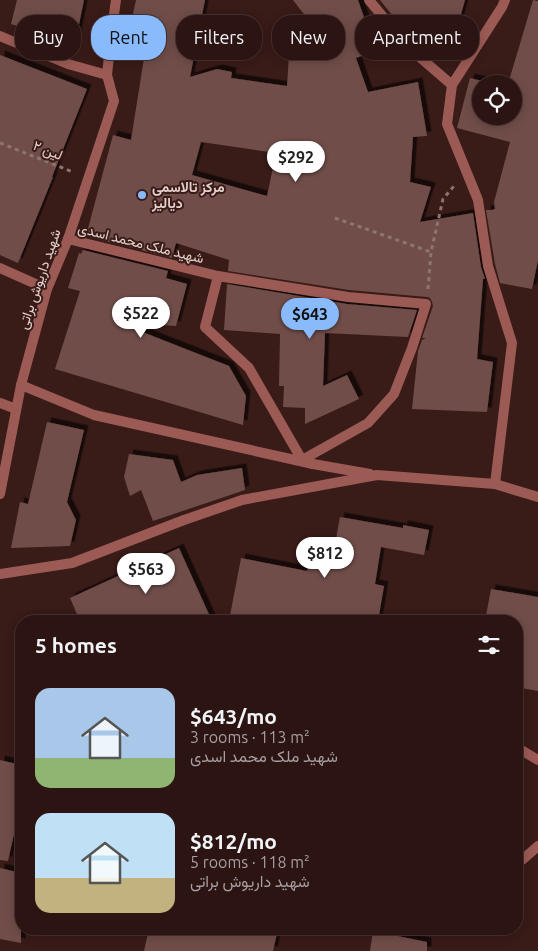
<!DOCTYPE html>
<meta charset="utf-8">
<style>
:root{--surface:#2b1412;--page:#372120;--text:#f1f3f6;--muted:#a69e9f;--line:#473332;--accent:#89bafc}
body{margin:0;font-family:Ubuntu,Vazirmatn,sans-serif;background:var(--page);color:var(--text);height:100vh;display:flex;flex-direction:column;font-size:19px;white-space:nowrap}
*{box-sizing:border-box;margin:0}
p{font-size:16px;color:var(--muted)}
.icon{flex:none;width:28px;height:28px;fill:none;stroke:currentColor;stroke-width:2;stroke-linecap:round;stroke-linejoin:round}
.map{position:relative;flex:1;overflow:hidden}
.panel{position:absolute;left:15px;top:615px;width:508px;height:320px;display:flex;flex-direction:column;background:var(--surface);border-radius:20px;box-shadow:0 2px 12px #0003,0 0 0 1px var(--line)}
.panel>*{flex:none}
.guide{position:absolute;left:15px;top:15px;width:509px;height:45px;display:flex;gap:10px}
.controls{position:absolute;left:472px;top:75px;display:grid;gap:10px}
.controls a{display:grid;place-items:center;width:50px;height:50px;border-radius:50%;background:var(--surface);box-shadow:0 2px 12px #0003,0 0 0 1px var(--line);font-size:25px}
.price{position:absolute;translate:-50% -42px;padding:0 11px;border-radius:18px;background:#fff;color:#222;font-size:16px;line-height:32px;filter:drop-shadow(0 1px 2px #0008)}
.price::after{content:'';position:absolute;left:50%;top:30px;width:15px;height:11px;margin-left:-8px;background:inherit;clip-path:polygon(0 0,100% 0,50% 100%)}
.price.selected{background:var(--accent);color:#111}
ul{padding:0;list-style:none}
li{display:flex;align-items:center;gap:15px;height:125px;padding:0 20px}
li span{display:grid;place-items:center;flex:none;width:140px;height:100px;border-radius:15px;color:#555}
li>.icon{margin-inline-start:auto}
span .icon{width:60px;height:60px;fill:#fffc;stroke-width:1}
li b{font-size:21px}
h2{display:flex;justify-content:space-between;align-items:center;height:60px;padding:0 20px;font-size:21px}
.pill{padding:0 18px;border-radius:20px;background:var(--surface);box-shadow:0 2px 12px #0003,0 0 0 1px var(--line);font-size:18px;line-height:45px}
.pill.selected{background:var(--accent);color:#111}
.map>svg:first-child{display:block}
.building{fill:#704d49;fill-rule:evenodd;filter:url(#shadow)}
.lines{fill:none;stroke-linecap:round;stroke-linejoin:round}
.path{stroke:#8f7572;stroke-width:3;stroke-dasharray:4 4;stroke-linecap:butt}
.service{stroke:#9b5b54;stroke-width:10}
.minor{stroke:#9b5b54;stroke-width:10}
.poi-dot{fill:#89bafc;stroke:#391b18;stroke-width:2}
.labels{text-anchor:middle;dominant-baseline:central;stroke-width:4;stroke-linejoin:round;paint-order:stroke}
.street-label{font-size:14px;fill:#e5d0cd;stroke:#391b18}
.poi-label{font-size:14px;font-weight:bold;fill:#e5d0cd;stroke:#391b18;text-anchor:start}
</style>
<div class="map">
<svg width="538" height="951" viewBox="0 0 538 951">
<defs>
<filter id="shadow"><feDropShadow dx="4.5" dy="-4.5" stdDeviation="0" flood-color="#0009"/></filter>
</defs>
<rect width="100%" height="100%" fill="#391b18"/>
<!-- building -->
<g class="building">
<path d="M17 0H84L75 44 11 24Z"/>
<path d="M136 0H205L190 77 217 69 232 72 231 78 287 86 289 55 330 48 293 0H358L376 51 356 58 368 92 418 82 427 136 413 137 410 182 431 187 420 222 473 213 481 267 485 279H483L477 359 493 362 487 412 412 409 418 351 422 340 426 338H422L433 306 432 302 430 298 427 297 349 290 228 271 229 260 176 243 172 258 86 236 113 135 131 140 144 58 124 55ZM201 142 276 153 267 196 192 175Z"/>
<path d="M380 0H465L458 25 409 36Z"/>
<path d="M533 0 538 1V260L532 289 500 283 495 264 486 210H492L495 209 494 202 510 142 457 128 470 78 494 84H481V116H514V84H508Z"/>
<path d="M0 55 87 89 52 177H53L18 263 0 255Z"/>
<path d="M83 250 168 271 166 278 187 284 176 326 117 322 229 366 246 396 243 425 55 369 80 291 68 288 79 253 81 254Z"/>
<path d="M227 284 347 304 417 310 408 337 325 333 323 386 347 375 359 399 305 424V408L283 407 284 386H279L280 334 224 330Z"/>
<path d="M47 422 84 430 67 502 76 520 70 546 11 548 20 502 28 504Z"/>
<path d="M129 454 173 460 181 482 197 475 242 468 245 490 153 521 141 490 130 496 124 477Z"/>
<path d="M340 517 403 528V525L429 530 424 555 381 547 375 584 384 586 378 621H229L241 558 307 571 309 561 331 566Z"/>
<path d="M179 548 212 621H80L70 598Z"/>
<path d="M491 589 538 597V691L516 687V621H485Z"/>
<path d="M0 760 21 765V803L8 861 0 860Z"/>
<path d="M0 868 21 873V943L0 939Z"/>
<path d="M149 929H278L273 951H144Z"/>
<path d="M373 931 427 942V951H370Z"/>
</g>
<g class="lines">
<!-- path -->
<g class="path">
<path d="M0 143 73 172"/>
<path d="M335 218 431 252"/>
<path d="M428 289 431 252 443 199 454 186"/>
</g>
<!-- service -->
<g class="service">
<path d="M369 0 408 47 452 85"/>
<path d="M0 36 68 64 107 75"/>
<path d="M218 276 348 297 426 304 412 348 394 394 368 423 302 460"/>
<path d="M0 403 16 409"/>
<path d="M516 747 538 760"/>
<path d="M516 862 522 860 538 846"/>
</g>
<!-- minor -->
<g class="minor">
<path d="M68 239 218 276 205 327 249 368 302 460 313 464"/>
<path d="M0 268 47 289"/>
<path d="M21 385 94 415 313 464 370 474"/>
<path d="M495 484 512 343 488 266 478 200 447 124 452 85 502 7 505 0"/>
<path d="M0 494 21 385 47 289 68 239 114 101 107 75 112 28 116 0"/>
<path d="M0 574 72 563 184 520 242 500 377 475 495 484 538 497"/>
</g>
</g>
<!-- markers -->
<circle class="poi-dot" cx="142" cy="195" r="5"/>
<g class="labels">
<!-- street labels -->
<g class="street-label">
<text transform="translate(48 150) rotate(22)">لين ۲</text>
<text transform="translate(141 243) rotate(14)">شهید ملک محمد اسدی</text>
<text transform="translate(39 279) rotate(-71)">شهید داریوش براتی</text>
</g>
<!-- poi labels -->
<g class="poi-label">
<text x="152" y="187">مرکز تالاسمی<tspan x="152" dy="16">دیالیز</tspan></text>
</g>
</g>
</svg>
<div class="controls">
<a><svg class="icon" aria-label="locate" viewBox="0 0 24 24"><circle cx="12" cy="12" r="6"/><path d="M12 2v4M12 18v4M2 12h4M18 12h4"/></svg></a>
</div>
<b class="price" style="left:296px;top:183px">$292</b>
<b class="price" style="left:141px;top:339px">$522</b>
<b class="price selected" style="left:310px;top:340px">$643</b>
<b class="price" style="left:325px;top:579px">$812</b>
<b class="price" style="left:146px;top:595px">$563</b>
<div class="guide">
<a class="pill">Buy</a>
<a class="pill selected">Rent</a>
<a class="pill">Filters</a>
<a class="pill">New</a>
<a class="pill">Apartment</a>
</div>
<section class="panel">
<h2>5 homes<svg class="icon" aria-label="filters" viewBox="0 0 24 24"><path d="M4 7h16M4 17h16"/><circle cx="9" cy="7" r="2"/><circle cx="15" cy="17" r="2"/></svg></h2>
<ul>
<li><span style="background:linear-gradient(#a9c7e8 70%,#8fb573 0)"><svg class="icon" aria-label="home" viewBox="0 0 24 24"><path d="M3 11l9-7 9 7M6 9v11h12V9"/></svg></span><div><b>$643/mo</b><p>3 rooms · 113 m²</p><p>شهید ملک محمد اسدی</p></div></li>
<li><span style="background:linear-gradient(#bfe0f5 65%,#c2b280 0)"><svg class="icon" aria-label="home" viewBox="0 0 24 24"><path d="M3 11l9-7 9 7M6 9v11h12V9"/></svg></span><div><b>$812/mo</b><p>5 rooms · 118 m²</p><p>شهید داریوش براتی</p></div></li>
</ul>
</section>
</div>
